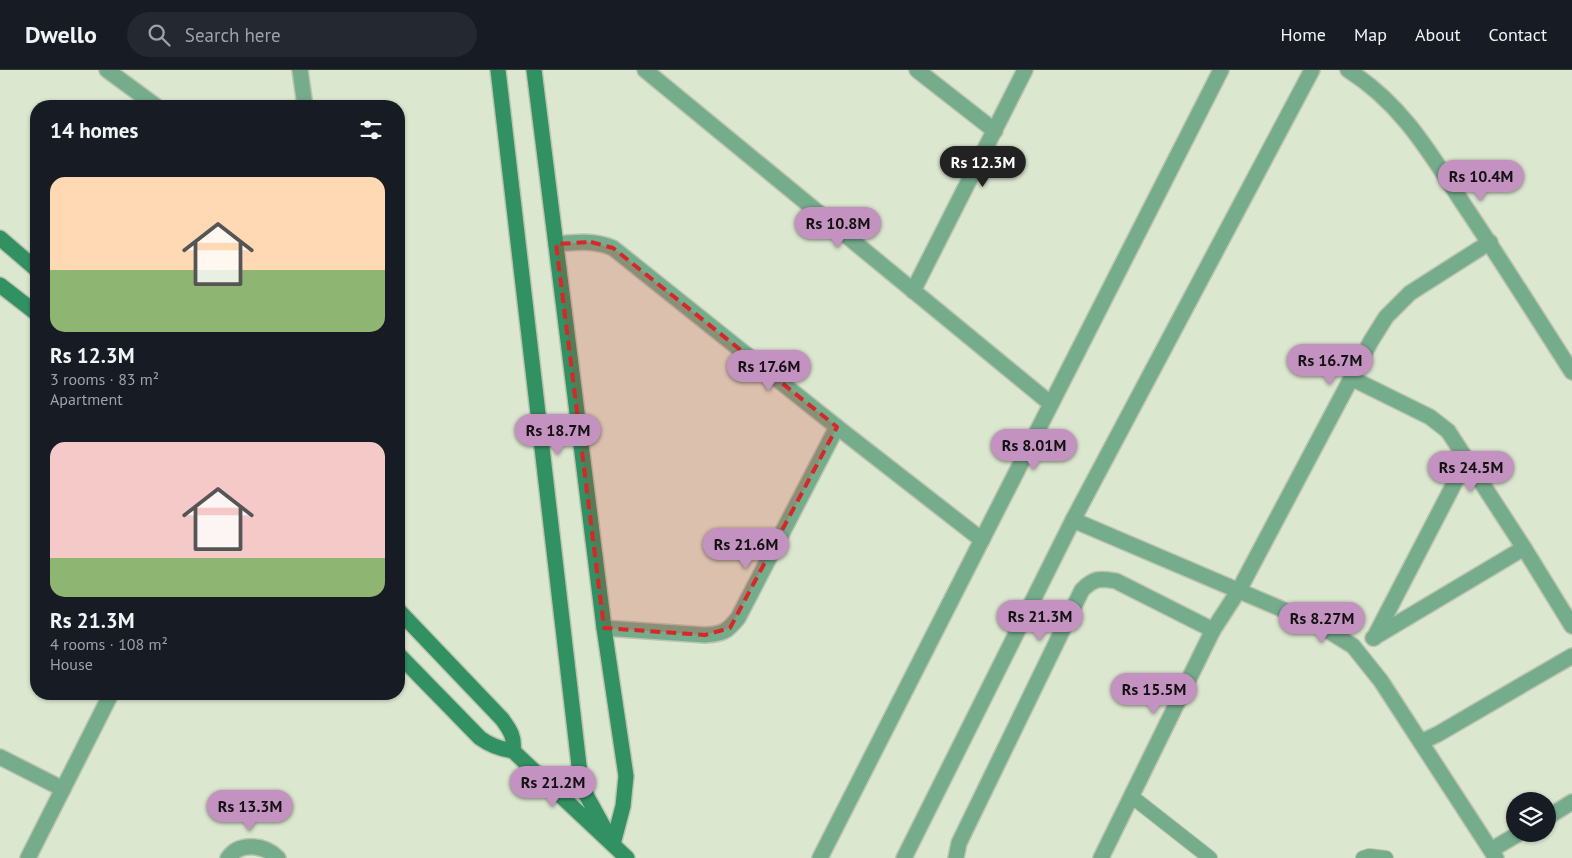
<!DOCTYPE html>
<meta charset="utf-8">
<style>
:root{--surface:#171b24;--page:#242831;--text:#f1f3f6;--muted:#9ea1a6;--line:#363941;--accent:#c492c0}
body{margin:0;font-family:"PT Sans",sans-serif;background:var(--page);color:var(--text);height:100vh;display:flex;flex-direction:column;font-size:19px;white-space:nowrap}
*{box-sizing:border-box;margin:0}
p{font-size:16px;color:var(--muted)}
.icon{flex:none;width:28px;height:28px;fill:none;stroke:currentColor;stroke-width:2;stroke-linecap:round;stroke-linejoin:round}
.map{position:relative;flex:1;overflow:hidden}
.side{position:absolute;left:30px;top:30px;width:375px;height:600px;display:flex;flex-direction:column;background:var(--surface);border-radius:20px;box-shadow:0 1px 4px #0004}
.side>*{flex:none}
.fabs{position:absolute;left:1506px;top:722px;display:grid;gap:10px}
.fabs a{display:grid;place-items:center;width:50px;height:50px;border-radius:50%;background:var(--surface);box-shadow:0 1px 4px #0004;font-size:25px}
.price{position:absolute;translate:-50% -42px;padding:0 11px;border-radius:18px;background:var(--accent);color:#111;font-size:16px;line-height:32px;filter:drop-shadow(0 1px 2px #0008)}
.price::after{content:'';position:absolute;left:50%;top:30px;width:15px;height:11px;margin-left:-8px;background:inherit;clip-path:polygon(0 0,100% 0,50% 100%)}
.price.current{background:#222;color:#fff}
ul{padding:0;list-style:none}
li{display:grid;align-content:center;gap:10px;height:265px;padding:0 20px}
li span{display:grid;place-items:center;height:155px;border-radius:15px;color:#555}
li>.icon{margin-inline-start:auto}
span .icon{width:90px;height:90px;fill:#fffc;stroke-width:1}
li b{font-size:21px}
h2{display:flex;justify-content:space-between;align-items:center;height:60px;padding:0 20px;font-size:21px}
header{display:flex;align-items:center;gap:30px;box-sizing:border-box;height:70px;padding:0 25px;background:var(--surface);border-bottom:1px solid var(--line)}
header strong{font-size:24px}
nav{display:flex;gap:28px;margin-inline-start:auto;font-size:18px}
.search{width:350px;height:45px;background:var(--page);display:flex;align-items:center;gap:12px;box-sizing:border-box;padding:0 18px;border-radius:28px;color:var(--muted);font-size:19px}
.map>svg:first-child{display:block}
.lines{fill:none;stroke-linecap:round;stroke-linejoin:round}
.lane-casing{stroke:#bbc4af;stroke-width:16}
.street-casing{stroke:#bbc4af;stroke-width:18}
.secondary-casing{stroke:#bbc4af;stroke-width:18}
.lane{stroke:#75ac8c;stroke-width:14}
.street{stroke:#75ac8c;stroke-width:15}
.secondary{stroke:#329163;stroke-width:15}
.marked{fill:#d62828;fill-opacity:0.2;stroke:#d62828;stroke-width:4;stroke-dasharray:10 6;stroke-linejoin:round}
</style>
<header>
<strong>Dwello</strong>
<div class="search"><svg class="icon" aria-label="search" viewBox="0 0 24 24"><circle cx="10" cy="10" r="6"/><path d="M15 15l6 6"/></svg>Search here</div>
<nav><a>Home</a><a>Map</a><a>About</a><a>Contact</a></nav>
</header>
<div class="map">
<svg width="1572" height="788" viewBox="0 0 1572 788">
<rect width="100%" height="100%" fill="#dce7cf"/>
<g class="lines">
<!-- lane casing -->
<g class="lane-casing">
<g id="lane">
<path d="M1131 726 1210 788"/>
<path d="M1363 788 1369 786 1386 788"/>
</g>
</g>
<!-- street casing -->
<g class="street-casing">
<g id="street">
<path d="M107 0 156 36"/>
<path d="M300 0 305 36"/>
<path d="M645 0 1051 334"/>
<path d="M917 0 995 61"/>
<path d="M1348 0C1402 34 1430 83 1464 135 1501 190 1536 246 1572 302"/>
<path d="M556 174C576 172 594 170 613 178L837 357 982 470"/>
<path d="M913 221 1025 0"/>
<path d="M1351 308 1430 347 1448 361 1524 478 1572 556"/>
<path d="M1073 450 1319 555 1353 576 1381 611 1496 788"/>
<path d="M604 558 705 565C722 564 727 562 738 548L837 357"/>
<path d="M1373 568 1524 478"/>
<path d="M1374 568 1467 389"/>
<path d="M1421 672 1438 664 1572 586"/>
<path d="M0 687 63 719"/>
<path d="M1548 747 1572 732"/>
<path d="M1491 780 1518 764"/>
<path d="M28 788 111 624"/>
<path d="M228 788C240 771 265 775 278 788"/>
<path d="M820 788 1221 0"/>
<path d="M904 788 1073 450 1312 0"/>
<path d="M956 788 959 773 1082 520C1094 508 1100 508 1116 511L1213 560"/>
<path d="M1101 788 1213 560 1239 520 1371 271 1386 247 1410 223 1490 172"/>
</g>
</g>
<!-- secondary casing -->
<g class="secondary-casing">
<g id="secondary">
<path d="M498 0 580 704 584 721 613 774"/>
<path d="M534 0 604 558 626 706 623 736 613 774"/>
<path d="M0 168 36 199"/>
<path d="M0 215 36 243"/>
<path d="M399 541 502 649C510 660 515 667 513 681"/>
<path d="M399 585 480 668C491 676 500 679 513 681L627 788"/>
</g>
</g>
<!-- lane -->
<use href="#lane" class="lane"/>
<!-- street -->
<use href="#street" class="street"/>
<!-- secondary -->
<use href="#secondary" class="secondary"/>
</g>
<!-- marked area -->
<path class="marked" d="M591 172 613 178 837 357 730 558 705 565 604 558 556 174Z"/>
</svg>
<div class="fabs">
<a><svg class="icon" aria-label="layers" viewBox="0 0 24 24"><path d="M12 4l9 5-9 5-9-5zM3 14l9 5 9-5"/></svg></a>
</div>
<b class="price current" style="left:983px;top:118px">Rs 12.3M</b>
<b class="price" style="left:1481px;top:132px">Rs 10.4M</b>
<b class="price" style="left:838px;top:179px">Rs 10.8M</b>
<b class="price" style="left:1330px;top:316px">Rs 16.7M</b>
<b class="price" style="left:769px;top:322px">Rs 17.6M</b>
<b class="price" style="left:558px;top:386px">Rs 18.7M</b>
<b class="price" style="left:1034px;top:401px">Rs 8.01M</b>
<b class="price" style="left:1471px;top:423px">Rs 24.5M</b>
<b class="price" style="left:746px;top:500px">Rs 21.6M</b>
<b class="price" style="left:1040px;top:572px">Rs 21.3M</b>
<b class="price" style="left:1322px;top:574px">Rs 8.27M</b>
<b class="price" style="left:1154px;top:645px">Rs 15.5M</b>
<b class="price" style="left:553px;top:738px">Rs 21.2M</b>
<b class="price" style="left:250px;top:762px">Rs 13.3M</b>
<section class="side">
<h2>14 homes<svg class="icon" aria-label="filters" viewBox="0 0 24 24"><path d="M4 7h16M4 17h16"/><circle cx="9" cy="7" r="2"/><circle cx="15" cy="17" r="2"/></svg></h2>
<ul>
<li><span style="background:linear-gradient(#ffd9b3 60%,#8fb573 0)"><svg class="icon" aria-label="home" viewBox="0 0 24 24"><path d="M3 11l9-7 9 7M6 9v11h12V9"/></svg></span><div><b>Rs 12.3M</b><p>3 rooms · 83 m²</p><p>Apartment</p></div></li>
<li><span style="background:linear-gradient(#f6c9c9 75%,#8fb573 0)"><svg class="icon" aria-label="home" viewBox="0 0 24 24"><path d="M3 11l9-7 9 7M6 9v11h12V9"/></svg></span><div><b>Rs 21.3M</b><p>4 rooms · 108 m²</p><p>House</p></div></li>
</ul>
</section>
</div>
